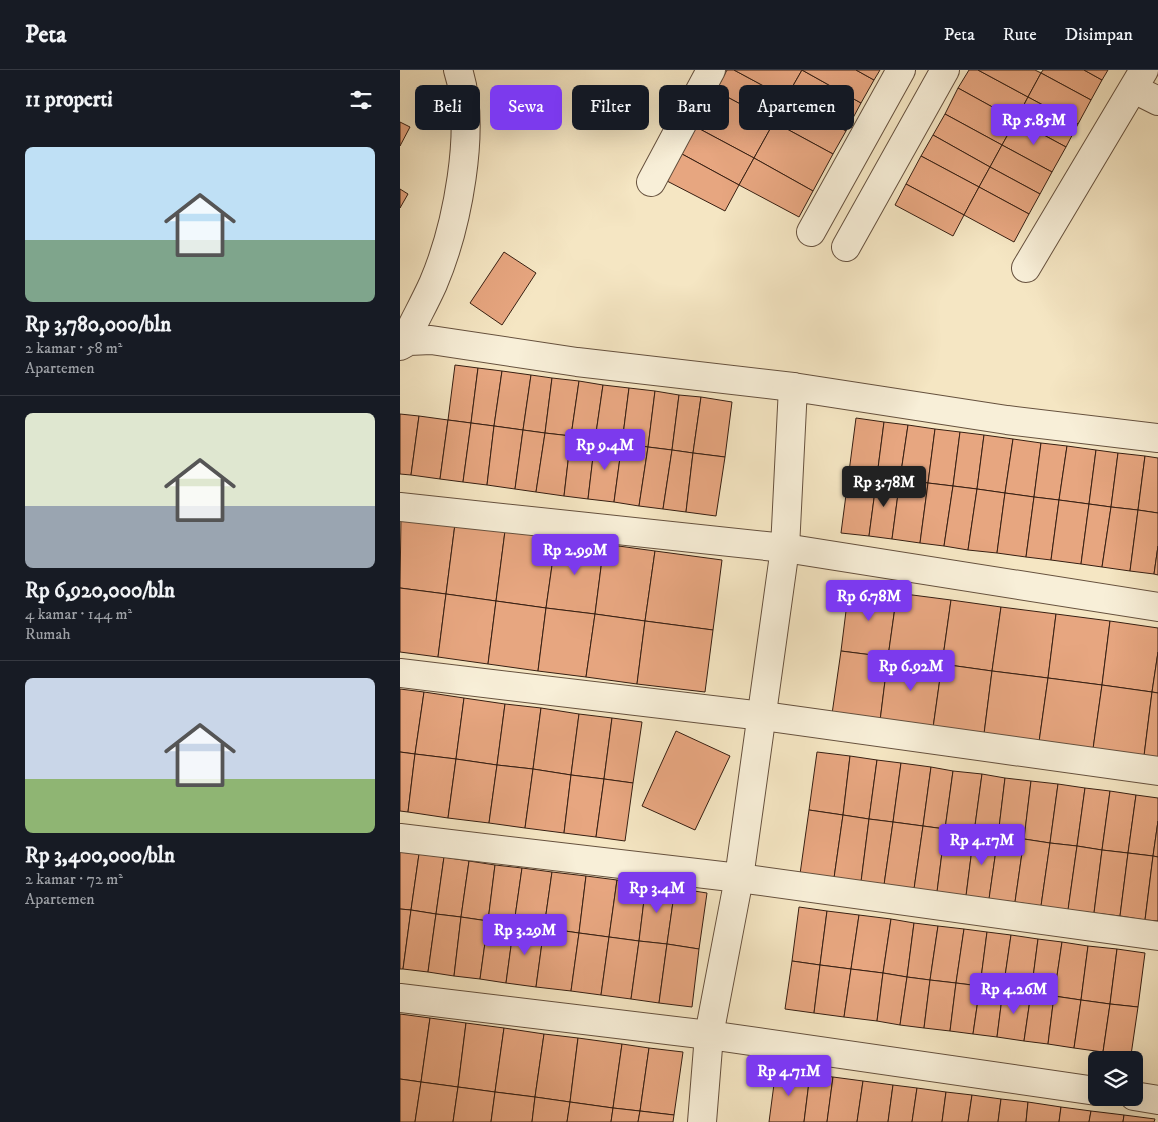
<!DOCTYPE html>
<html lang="id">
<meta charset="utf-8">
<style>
:root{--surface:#171b24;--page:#20242c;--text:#f1f3f6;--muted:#9ea1a6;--line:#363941;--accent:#7c3aed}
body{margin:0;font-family:"IM FELL DW Pica",serif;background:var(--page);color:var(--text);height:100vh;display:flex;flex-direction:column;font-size:19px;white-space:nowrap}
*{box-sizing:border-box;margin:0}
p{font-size:16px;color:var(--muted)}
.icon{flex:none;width:28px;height:28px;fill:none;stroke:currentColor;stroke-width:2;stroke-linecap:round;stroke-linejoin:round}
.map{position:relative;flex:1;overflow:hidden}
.details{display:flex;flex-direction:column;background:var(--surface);width:400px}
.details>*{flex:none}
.guide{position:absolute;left:15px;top:15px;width:475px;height:45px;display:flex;gap:10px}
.controls{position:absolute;left:688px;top:981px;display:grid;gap:10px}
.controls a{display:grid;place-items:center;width:55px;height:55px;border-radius:8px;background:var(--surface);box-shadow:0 5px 20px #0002;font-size:25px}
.price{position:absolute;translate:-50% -42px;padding:0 11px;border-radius:5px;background:var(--accent);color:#fff;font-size:16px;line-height:32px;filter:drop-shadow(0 1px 2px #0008)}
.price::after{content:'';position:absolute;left:50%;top:30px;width:15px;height:11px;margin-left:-8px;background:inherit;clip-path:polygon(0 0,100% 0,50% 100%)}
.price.current{background:#222;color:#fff}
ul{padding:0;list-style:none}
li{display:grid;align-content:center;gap:10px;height:265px;padding:0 25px}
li+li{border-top:1px solid var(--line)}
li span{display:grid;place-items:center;height:155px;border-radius:8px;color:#555}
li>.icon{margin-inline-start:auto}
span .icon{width:90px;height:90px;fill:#fffc;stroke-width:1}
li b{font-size:21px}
h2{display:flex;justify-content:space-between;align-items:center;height:60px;padding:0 25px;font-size:21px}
.chip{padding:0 18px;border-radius:8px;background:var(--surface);box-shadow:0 5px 20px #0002;font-size:18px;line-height:45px}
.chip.current{background:var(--accent);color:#fff}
header{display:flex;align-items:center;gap:30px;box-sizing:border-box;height:70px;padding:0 25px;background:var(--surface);border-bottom:1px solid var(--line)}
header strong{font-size:24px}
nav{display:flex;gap:28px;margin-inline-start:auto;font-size:18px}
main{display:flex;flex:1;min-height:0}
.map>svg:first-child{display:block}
.building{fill:#e7a680;stroke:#371f12}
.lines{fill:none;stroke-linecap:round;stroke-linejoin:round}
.street-casing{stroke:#66513e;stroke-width:30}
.street{stroke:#f8efd8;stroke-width:28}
</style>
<header>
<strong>Peta</strong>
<nav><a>Peta</a><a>Rute</a><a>Disimpan</a></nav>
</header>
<main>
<section class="details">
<h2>11 properti<svg class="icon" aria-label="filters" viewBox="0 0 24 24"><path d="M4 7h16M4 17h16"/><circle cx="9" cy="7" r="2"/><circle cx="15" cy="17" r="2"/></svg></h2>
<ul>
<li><span style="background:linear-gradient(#bfe0f5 60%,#7fa58c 0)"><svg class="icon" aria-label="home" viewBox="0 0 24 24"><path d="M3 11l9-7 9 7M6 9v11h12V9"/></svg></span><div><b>Rp 3,780,000/bln</b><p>2 kamar · 58 m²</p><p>Apartemen</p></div></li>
<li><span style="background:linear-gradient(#dfe7d0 60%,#9aa5b1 0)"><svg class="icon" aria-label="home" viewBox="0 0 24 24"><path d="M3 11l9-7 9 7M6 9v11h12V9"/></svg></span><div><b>Rp 6,920,000/bln</b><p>4 kamar · 144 m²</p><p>Rumah</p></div></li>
<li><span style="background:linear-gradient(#c9d6e8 65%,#8fb573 0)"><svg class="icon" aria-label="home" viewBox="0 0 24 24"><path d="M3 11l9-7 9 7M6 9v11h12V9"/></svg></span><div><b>Rp 3,400,000/bln</b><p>2 kamar · 72 m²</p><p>Apartemen</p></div></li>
</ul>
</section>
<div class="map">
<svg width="758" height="1052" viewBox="0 0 758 1052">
<rect width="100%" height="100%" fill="#f5e6c3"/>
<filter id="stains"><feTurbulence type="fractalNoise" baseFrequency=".004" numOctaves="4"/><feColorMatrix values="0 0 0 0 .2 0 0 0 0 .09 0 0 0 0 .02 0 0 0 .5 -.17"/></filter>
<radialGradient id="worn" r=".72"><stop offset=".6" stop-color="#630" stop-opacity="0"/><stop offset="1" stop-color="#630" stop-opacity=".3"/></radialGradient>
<!-- building -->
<g class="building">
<path d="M327 0H334L386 28 374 52 316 21Z"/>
<path d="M334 0H402L386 28Z"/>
<path d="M402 0 461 33 446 61 386 28Z"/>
<path d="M402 0H456L474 10 461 33Z"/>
<path d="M456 0H480L474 10Z"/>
<path d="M569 0H578L628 27 616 50 558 18Z"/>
<path d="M578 0H635L641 3 628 27Z"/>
<path d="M643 0H684L702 10 691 30 641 3Z"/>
<path d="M684 0H708L702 10Z"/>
<path d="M641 3 691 30 678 54 628 27Z"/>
<path d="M558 18 616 50 602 75 545 44Z"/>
<path d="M316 21 374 52 354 88 296 57Z"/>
<path d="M628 27 678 54 666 77 616 50Z"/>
<path d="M386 28 446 61 433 84 374 52Z"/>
<path d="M545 44 602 75 590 97 533 65Z"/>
<path d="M616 50 666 77 652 102 602 75Z"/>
<path d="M0 52 10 57 0 76Z"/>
<path d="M374 52 433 84 413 121 354 88Z"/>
<path d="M296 57 354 88 339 115 282 84Z"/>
<path d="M533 65 590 97 579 117 521 86Z"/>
<path d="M602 75 652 102 640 124 590 97Z"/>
<path d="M282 84 339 115 325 141 267 111Z"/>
<path d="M521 86 579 117 564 145 506 114Z"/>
<path d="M354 88 413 121 399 147 339 115Z"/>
<path d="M590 97 640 124 629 144 579 117Z"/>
<path d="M506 114 564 145 553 166 495 135Z"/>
<path d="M579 117 629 144 614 172 564 145Z"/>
<path d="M0 119 8 124 0 138Z"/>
<path d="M104 182 136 203 102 255 70 233Z"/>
<path d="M55 295 78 298 71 353 48 350Z"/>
<path d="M78 298 102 301 94 356 71 353Z"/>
<path d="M102 301 131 305 123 360 94 356Z"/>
<path d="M131 305 152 308 145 363 123 360Z"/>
<path d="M152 308 179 311 171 366 145 363Z"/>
<path d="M179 311 203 315 195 370 171 366Z"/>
<path d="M203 315 229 318 222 373 195 370Z"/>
<path d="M229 318 255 321 248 377 222 373Z"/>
<path d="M255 321 279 325 272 380 248 377Z"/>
<path d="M279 325 301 327 293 383 272 380Z"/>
<path d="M301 327 332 332 325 387 293 383Z"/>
<path d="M0 344 19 346 11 405 0 404Z"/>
<path d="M19 346 48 350 40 409 11 405Z"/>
<path d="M456 348 484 352 477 406 449 402Z"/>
<path d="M48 350 71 353 63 412 40 409Z"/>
<path d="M484 352 508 355 500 409 477 406Z"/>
<path d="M71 353 94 356 87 415 63 412Z"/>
<path d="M508 355 535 359 528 413 500 409Z"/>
<path d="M94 356 123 360 115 419 87 415Z"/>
<path d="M535 359 560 362 553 416 528 413Z"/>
<path d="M123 360 145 363 136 422 115 419Z"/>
<path d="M560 362 584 365 577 419 553 416Z"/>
<path d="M145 363 171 366 164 426 136 422Z"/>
<path d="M584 365 613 369 605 423 577 419Z"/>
<path d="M171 366 195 370 188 429 164 426Z"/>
<path d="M613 369 641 373 634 427 605 423Z"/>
<path d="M195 370 222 373 214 432 188 429Z"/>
<path d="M222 373 248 377 239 436 214 432Z"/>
<path d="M641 373 667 376 659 430 634 427Z"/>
<path d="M667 376 696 380 689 434 659 430Z"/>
<path d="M248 377 272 380 263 439 239 436Z"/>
<path d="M272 380 293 383 286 442 263 439Z"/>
<path d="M696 380 718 383 711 437 689 434Z"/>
<path d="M293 383 325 387 316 446 286 442Z"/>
<path d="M718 383 745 386 738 440 711 437Z"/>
<path d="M745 386 758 388V443L738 440Z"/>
<path d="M449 402 477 406 469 466 441 463Z"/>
<path d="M477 406 500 409 492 469 469 466Z"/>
<path d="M500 409 528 413 520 473 492 469Z"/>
<path d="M528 413 553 416 544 476 520 473Z"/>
<path d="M553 416 577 419 568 480 544 476Z"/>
<path d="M577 419 605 423 597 483 568 480Z"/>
<path d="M605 423 634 427 626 487 597 483Z"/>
<path d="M634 427 659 430 651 490 626 487Z"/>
<path d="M659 430 689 434 681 494 651 490Z"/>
<path d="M689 434 711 437 702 497 681 494Z"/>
<path d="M711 437 738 440 730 501 702 497Z"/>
<path d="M738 440 758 443V476L754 504 730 501Z"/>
<path d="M1 447 55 454 46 524 0 518Z"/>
<path d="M55 454 105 461 96 531 46 524Z"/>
<path d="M105 461 156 467 146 538 96 531Z"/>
<path d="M156 467 204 474 195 544 146 538Z"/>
<path d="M204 474 255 481 245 551 195 544Z"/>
<path d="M758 476V505L754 504Z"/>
<path d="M255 481 322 490 313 560 245 551Z"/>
<path d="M449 517 497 523 488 587 441 581Z"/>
<path d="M0 518 46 524 38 587 0 582Z"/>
<path d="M497 523 551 530 542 594 488 587Z"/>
<path d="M46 524 96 531 88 594 38 587Z"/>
<path d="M551 530 601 537 592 601 542 594Z"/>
<path d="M96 531 146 538 138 601 88 594Z"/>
<path d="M601 537 656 544 648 608 592 601Z"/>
<path d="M146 538 195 544 186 607 138 601Z"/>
<path d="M195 544 245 551 237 614 186 607Z"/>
<path d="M656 544 710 551 702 615 648 608Z"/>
<path d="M245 551 313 560 305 622 237 614Z"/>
<path d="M710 551 758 558V582L752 622 702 615Z"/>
<path d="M441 581 488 587 480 651 432 644Z"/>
<path d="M758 582V623L752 622Z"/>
<path d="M488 587 542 594 533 658 480 651Z"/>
<path d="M542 594 592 601 584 664 533 658Z"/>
<path d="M592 601 648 608 639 672 584 664Z"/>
<path d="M648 608 702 615 693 679 639 672Z"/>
<path d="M702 615 752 622 744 686 693 679Z"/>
<path d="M0 619 24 622 15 684 0 682Z"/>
<path d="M24 622 64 628 56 689 15 684Z"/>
<path d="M752 622 758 623V688L744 686Z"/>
<path d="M64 628 105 634 97 695 56 689Z"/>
<path d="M105 634 141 638 133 699 97 695Z"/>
<path d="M141 638 179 644 171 705 133 699Z"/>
<path d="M179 644 212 648 204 709 171 705Z"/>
<path d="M212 648 242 652 233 713 204 709Z"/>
<path d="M276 661 330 686 295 760 242 736Z"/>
<path d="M0 682 15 684 8 742 0 741Z"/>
<path d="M417 682 450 686 443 745 409 740Z"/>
<path d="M15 684 56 689 48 748 8 742Z"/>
<path d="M450 686 477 690 469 749 443 745Z"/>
<path d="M56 689 97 695 89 753 48 748Z"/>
<path d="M477 690 501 693 493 752 469 749Z"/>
<path d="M501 693 531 697 523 756 493 752Z"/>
<path d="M97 695 133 699 125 758 89 753Z"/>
<path d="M531 697 553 701 545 759 523 756Z"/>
<path d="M133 699 171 705 164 763 125 758Z"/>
<path d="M553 701 582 704 574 763 545 759Z"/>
<path d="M582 704 605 708 598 766 574 763Z"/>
<path d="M171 705 204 709 196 767 164 763Z"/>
<path d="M605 708 631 711 624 769 598 766Z"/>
<path d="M204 709 233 713 225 771 196 767Z"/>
<path d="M631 711 658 714 650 773 624 769Z"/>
<path d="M658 714 685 718 677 776 650 773Z"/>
<path d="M685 718 710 721 702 780 677 776Z"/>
<path d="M710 721 736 725 728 783 702 780Z"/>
<path d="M736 725 758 728V751L753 786 728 783Z"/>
<path d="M409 740 443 745 434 808 400 804Z"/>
<path d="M443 745 469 749 461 812 434 808Z"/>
<path d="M469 749 493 752 484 815 461 812Z"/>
<path d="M758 751V787L753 786Z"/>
<path d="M493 752 523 756 514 819 484 815Z"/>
<path d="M523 756 545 759 537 822 514 819Z"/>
<path d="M545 759 574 763 566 826 537 822Z"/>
<path d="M574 763 598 766 589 829 566 826Z"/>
<path d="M598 766 624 769 615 832 589 829Z"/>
<path d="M624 769 650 773 641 836 615 832Z"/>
<path d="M650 773 677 776 668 840 641 836Z"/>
<path d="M677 776 702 780 694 843 668 840Z"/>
<path d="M702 780 728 783 720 846 694 843Z"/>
<path d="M0 782 19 784 11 840 0 839Z"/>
<path d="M728 783 753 786 745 850 720 846Z"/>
<path d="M19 784 44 787 36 844 11 840Z"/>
<path d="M753 786 758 787V851L745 850Z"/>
<path d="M44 787 69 791 61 847 36 844Z"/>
<path d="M69 791 95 795 88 851 61 847Z"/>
<path d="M95 795 122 798 114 854 88 851Z"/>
<path d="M122 798 152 802 144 858 114 854Z"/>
<path d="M152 802 186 806 179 863 144 858Z"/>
<path d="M186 806 217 810 209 867 179 863Z"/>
<path d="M217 810 246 814 239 871 209 867Z"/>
<path d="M246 814 275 818 267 874 239 871Z"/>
<path d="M275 818 307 823 299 879 267 874Z"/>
<path d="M399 837 427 841 420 895 392 891Z"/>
<path d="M0 839 11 840 3 899H0Z"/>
<path d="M11 840 36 844 28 902 3 899Z"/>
<path d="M427 841 459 845 451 899 420 895Z"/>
<path d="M36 844 61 847 54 906 28 902Z"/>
<path d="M459 845 491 849 483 903 451 899Z"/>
<path d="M61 847 88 851 80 909 54 906Z"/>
<path d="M491 849 514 853 507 907 483 903Z"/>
<path d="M88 851 114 854 106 913 80 909Z"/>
<path d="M514 853 538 856 530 910 507 907Z"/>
<path d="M114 854 144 858 136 917 106 913Z"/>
<path d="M538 856 564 859 556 913 530 910Z"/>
<path d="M144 858 179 863 171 921 136 917Z"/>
<path d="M564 859 587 862 580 916 556 913Z"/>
<path d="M587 862 611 865 603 920 580 916Z"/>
<path d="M179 863 209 867 201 925 171 921Z"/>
<path d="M611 865 638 869 631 923 603 920Z"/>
<path d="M209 867 239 871 231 929 201 925Z"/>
<path d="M638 869 662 872 654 926 631 923Z"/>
<path d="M239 871 267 874 259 933 231 929Z"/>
<path d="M662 872 688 876 681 930 654 926Z"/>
<path d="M267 874 299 879 292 937 259 933Z"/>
<path d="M688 876 717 879 710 934 681 930Z"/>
<path d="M717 879 745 883 738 937 710 934Z"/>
<path d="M392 891 420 895 414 943 385 939Z"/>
<path d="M420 895 451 899 444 947 414 943Z"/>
<path d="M451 899 483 903 477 951 444 947Z"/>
<path d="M483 903 507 907 500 955 477 951Z"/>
<path d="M507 907 530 910 524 958 500 955Z"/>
<path d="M530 910 556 913 550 961 524 958Z"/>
<path d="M556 913 580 916 573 964 550 961Z"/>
<path d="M580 916 603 920 597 967 573 964Z"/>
<path d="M603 920 631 923 624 971 597 967Z"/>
<path d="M631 923 654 926 648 974 624 971Z"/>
<path d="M654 926 681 930 674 978 648 974Z"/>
<path d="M681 930 710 934 703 982 674 978Z"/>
<path d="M710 934 738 937 731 985 703 982Z"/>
<path d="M0 944 30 948 21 1012 0 1009Z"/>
<path d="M30 948 66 953 58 1017 21 1012Z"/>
<path d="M66 953 104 958 95 1022 58 1017Z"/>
<path d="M104 958 144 964 135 1027 95 1022Z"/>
<path d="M144 964 178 968 170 1032 135 1027Z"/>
<path d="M178 968 222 974 213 1038 170 1032Z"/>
<path d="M222 974 249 978 240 1041 213 1038Z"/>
<path d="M249 978 283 982 274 1045 240 1041Z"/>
<path d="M376 999 410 1004 404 1052H369Z"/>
<path d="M410 1004 433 1007 427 1052H404Z"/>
<path d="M433 1007 463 1011 457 1052H427Z"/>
<path d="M0 1009 21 1012 15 1052H0Z"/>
<path d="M463 1011 493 1015 488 1052H457Z"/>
<path d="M21 1012 58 1017 53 1052H15Z"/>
<path d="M493 1015 517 1018 512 1052H488Z"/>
<path d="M58 1017 95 1022 91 1052H53Z"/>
<path d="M517 1018 546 1022 542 1052H512Z"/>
<path d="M95 1022 135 1027 132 1052H91Z"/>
<path d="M546 1022 572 1025 568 1052H542Z"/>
<path d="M572 1025 601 1029 598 1052H568Z"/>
<path d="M135 1027 170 1032 167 1052H132Z"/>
<path d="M601 1029 628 1032 626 1052H598Z"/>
<path d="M170 1032 213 1038 211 1052H167Z"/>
<path d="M628 1032 661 1037 659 1052H626Z"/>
<path d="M661 1037 691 1041 689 1052H659Z"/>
<path d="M213 1038 240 1041 238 1052H211Z"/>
<path d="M240 1041 274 1045 273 1052H238Z"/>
<path d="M691 1041 724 1045 723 1052H689Z"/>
<path d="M724 1045 755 1049 754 1052H723Z"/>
</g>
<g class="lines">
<!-- street casing -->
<g class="street-casing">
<g id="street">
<path d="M734 19 758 31"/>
<path d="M251 112 311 0"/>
<path d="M411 162 501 0"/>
<path d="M446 177 545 0"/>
<path d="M626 198 744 0"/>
<path d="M4 273C13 253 24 234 33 214 57 158 77 58 58 0"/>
<path d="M0 276 9 271 31 270 177 292 393 317"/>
<path d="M0 437 385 478 758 537"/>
<path d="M0 603 363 646 758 701"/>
<path d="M0 768 339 808 758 866"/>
<path d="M0 928 309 965 696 1021"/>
<path d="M734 1026 758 1030"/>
<path d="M302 1052 309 965 339 808 385 478 393 317 607 350 758 368"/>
</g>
</g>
<!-- street -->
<use href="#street" class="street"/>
</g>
<rect width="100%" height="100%" filter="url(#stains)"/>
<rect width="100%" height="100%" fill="url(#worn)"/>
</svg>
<div class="controls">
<a><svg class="icon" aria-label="layers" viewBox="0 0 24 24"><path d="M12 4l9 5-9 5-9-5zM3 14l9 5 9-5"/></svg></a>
</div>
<b class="price" style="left:634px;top:76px">Rp 5.85M</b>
<b class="price" style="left:205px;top:401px">Rp 9.4M</b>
<b class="price current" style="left:484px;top:438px">Rp 3.78M</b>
<b class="price" style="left:175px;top:506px">Rp 2.99M</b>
<b class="price" style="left:469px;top:552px">Rp 6.78M</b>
<b class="price" style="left:511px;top:622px">Rp 6.92M</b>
<b class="price" style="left:582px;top:796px">Rp 4.17M</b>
<b class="price" style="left:257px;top:844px">Rp 3.4M</b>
<b class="price" style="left:125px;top:886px">Rp 3.29M</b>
<b class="price" style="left:614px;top:945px">Rp 4.26M</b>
<b class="price" style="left:389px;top:1027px">Rp 4.71M</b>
<div class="guide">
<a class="chip">Beli</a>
<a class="chip current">Sewa</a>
<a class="chip">Filter</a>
<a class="chip">Baru</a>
<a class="chip">Apartemen</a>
</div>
</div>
</main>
